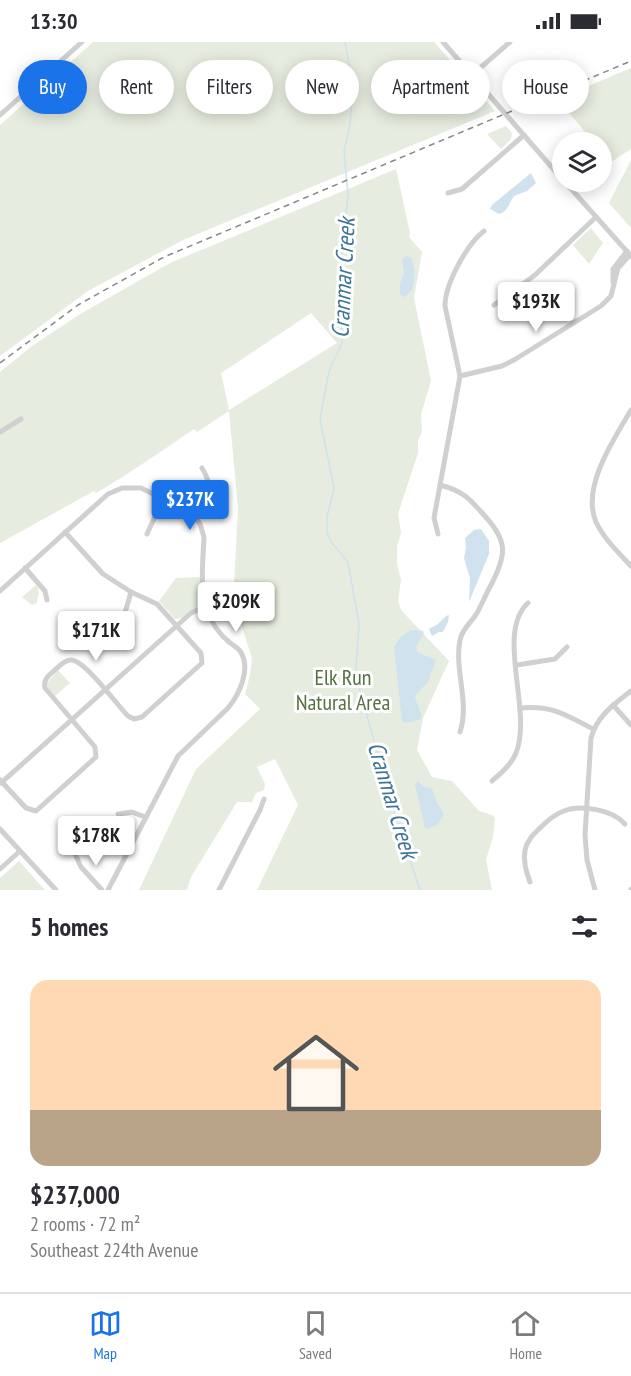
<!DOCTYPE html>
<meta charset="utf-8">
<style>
:root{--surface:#fff;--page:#f2f2f3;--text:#2b2b33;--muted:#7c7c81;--line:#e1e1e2;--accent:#1a73e8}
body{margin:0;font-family:"PT Sans Narrow",sans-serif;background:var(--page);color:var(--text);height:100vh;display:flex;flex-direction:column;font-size:22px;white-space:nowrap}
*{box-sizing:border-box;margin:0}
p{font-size:20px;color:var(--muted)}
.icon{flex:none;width:33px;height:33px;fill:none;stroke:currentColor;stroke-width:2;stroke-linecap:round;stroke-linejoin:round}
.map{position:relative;height:848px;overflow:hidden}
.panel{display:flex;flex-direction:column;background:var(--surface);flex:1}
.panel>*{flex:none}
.top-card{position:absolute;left:18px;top:18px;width:596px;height:54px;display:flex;gap:12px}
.fabs{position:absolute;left:552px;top:90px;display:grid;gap:12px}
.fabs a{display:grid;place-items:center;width:60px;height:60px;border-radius:50%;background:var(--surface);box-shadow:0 3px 15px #0003;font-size:30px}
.price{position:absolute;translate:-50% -51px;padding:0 14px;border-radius:6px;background:#fff;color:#222;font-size:20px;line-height:39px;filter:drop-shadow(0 2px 3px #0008)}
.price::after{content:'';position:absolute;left:50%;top:36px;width:18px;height:14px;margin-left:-9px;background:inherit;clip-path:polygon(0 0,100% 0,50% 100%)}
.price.current{background:var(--accent);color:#fff}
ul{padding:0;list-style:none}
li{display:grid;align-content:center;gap:12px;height:318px;padding:0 30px}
li span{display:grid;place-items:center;height:186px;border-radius:18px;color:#555}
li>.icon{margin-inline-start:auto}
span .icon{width:108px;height:108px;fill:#fffc;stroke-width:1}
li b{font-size:26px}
h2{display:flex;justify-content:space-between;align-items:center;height:72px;padding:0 30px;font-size:26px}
.tag{padding:0 21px;border-radius:27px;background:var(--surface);box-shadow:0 3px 15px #0003;font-size:21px;line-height:54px}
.tag.current{background:var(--accent);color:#fff}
.status{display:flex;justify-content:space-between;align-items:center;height:42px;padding:0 30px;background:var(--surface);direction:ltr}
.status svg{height:16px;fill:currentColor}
.menu{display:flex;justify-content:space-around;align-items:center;height:84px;border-top:2px solid var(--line);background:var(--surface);font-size:16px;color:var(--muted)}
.menu a{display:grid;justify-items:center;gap:3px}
.menu .current{color:var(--accent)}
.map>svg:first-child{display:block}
.green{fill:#e6ecdf;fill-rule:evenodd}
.water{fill:#cfe2ee}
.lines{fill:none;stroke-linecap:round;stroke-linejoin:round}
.stream{stroke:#cfe2ee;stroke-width:1.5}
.minor{stroke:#d0d0d0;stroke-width:5}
.rail{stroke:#888;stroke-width:1.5;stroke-dasharray:6 4.5;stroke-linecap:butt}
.labels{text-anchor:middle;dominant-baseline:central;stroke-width:6;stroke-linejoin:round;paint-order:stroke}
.park-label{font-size:22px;fill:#56703f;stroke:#fff}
.water-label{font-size:24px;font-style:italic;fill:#3f7597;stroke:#fff}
</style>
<div class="status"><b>13:30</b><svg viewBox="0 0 49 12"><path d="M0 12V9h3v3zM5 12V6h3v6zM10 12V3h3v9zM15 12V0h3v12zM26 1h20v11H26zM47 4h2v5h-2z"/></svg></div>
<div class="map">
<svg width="631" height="848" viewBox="0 0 631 848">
<rect width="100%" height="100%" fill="#fff"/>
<!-- green -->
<g class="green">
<path d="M93 0H434L495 69 183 198 88 249 0 314V83Z"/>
<path d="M631 26V107L602 126V100H576L586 91 558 57Z"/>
<path d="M506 84 512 91 511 97 501 107 487 92Z"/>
<path d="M631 118V186L609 161Z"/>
<path d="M396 127 410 191 409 195 422 210 414 256 431 339 421 372 422 390 418 399V411L398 472 401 491 397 504V522L401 538 398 559 401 568 449 619 423 676 417 708 432 735 452 739 479 769 492 773 495 776 493 795 486 818 492 848H257L298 763 275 717 257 725 265 742 264 748 256 751 252 760H237L191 835 187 848H139L196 727 260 667 245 652 250 633 252 616 238 573 234 543 238 466 229 369 197 390 194 387C162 409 130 431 96 451L94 449 0 501V330L32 304 82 271 170 221ZM311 271 337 301 229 368 221 331Z"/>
<path d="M591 186 603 201 589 222 573 203Z"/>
<path d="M200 535 202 561 181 576 175 577 159 559 176 536Z"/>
<path d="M36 543C42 550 37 553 37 561L32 563 22 555Z"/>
<path d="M58 628 70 641 55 654 48 646 47 641Z"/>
<path d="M19 819 45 848H0V836Z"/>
</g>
<!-- water -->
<g class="water">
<path d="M531 131 536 141 527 149 514 154C509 161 508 170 499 172L490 167 492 163Z"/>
<path d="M406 214 411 216C416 228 417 249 404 255L400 252V242L404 230 402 218Z"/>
<path d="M481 487 489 499V512L469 560 470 536 464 516 466 506 465 496 474 488Z"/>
<path d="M446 574 449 573 448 580 443 590H439L432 594 429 587 438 582Z"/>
<path d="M414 588 423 589 424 592 416 604 417 610 436 618 428 640 415 653C415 661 423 669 421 677L406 681 402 679 394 605C400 595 403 591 414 588Z"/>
<path d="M418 739 423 744 432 747 437 761 444 772 437 783 427 787 425 786 415 743Z"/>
</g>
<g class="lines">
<!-- stream -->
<path class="stream" d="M345 0 352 39V56L350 83 344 109 348 153 340 228 342 301 329 329 320 378 334 446 327 475V490L331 500 348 520 359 582 356 627 360 649 389 752 420 848"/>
<!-- minor -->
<g class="minor">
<path d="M443 0 562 137"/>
<path d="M472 33 510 0"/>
<path d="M0 73 82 0"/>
<path d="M565 140 631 214"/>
<path d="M448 151 462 147 524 93"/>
<path d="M613 240V227L627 209"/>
<path d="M494 263 535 233 596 175"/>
<path d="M460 334 502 324 514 318 601 264 611 254 618 226 630 213"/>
<path d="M631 368C614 397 581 445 596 480 604 497 619 511 631 524"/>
<path d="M0 390 21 377"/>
<path d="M440 443C463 449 469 456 484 473 508 499 507 512 491 543 486 552 482 562 477 571 471 581 462 587 460 598 454 628 470 660 460 690"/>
<path d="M192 471C208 456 215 447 202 426"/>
<path d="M147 492 163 457"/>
<path d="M438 492 434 476 460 334 445 264C445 242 467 202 484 189"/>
<path d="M25 526 45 549 47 558"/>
<path d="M0 549 108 452 122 446H141L192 471 200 482 204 495C203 518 200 543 206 566 211 580 218 591 229 600 233 603 238 606 240 609 252 626 239 653 228 666L178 714 108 848"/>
<path d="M122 581 131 550"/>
<path d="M517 623 555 617 567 605"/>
<path d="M613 663 631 683"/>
<path d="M520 666C552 663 566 673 593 687"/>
<path d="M0 738 26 766 36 769 96 715 95 705 45 646C43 637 49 633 56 627 60 623 65 618 71 618 85 618 117 663 128 674L134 677 142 675 202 621 201 611 157 562 131 550 103 532 65 490"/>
<path d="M492 739C501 731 511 723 516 711 533 669 495 591 528 561"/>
<path d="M1 741 191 571 206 564"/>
<path d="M118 772 132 770 145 775"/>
<path d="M0 787 56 848"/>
<path d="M75 812 81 825 102 848"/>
<path d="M0 827 20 809"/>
<path d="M530 840C526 830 523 819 525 808 527 798 534 792 541 785 548 778 555 772 564 769 581 762 613 768 625 782"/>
<path d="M219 848 260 768 264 757"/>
<path d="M595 848 587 818 585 793 591 696C597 674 614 662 631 649"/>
<path d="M631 848V847"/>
</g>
<!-- rail -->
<path class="rail" d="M0 321 78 263 164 215 631 19"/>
</g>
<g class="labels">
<!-- park labels -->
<g class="park-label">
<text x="343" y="635">Elk Run<tspan x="343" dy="25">Natural Area</tspan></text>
</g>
<!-- water labels -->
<g class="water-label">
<text transform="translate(343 236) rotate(-87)">Cranmar Creek</text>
<text transform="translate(393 758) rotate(73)">Cranmar Creek</text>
</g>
</g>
</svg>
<div class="fabs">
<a><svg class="icon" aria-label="layers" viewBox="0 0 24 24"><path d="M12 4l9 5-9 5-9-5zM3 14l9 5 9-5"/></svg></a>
</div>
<b class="price" style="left:536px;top:291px">$193K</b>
<b class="price current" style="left:190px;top:489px">$237K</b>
<b class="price" style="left:236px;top:591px">$209K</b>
<b class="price" style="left:96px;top:620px">$171K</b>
<b class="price" style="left:96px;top:825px">$178K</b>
<div class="top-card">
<a class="tag current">Buy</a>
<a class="tag">Rent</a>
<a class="tag">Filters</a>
<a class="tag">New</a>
<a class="tag">Apartment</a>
<a class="tag">House</a>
</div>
</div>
<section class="panel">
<h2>5 homes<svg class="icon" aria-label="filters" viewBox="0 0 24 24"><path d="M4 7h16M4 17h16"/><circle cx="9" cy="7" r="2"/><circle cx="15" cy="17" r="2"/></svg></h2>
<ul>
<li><span style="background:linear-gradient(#ffd9b3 70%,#b9a48a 0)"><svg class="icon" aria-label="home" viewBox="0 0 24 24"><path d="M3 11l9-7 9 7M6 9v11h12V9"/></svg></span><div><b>$237,000</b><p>2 rooms · 72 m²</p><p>Southeast 224th Avenue</p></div></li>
</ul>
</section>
<nav class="menu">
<a class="current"><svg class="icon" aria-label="map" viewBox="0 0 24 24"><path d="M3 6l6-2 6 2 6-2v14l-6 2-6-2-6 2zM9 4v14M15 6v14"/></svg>Map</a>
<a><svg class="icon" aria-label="saved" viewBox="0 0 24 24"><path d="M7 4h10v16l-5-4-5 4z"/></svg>Saved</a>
<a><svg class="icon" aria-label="home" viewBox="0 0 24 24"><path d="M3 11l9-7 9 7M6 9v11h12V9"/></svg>Home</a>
</nav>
